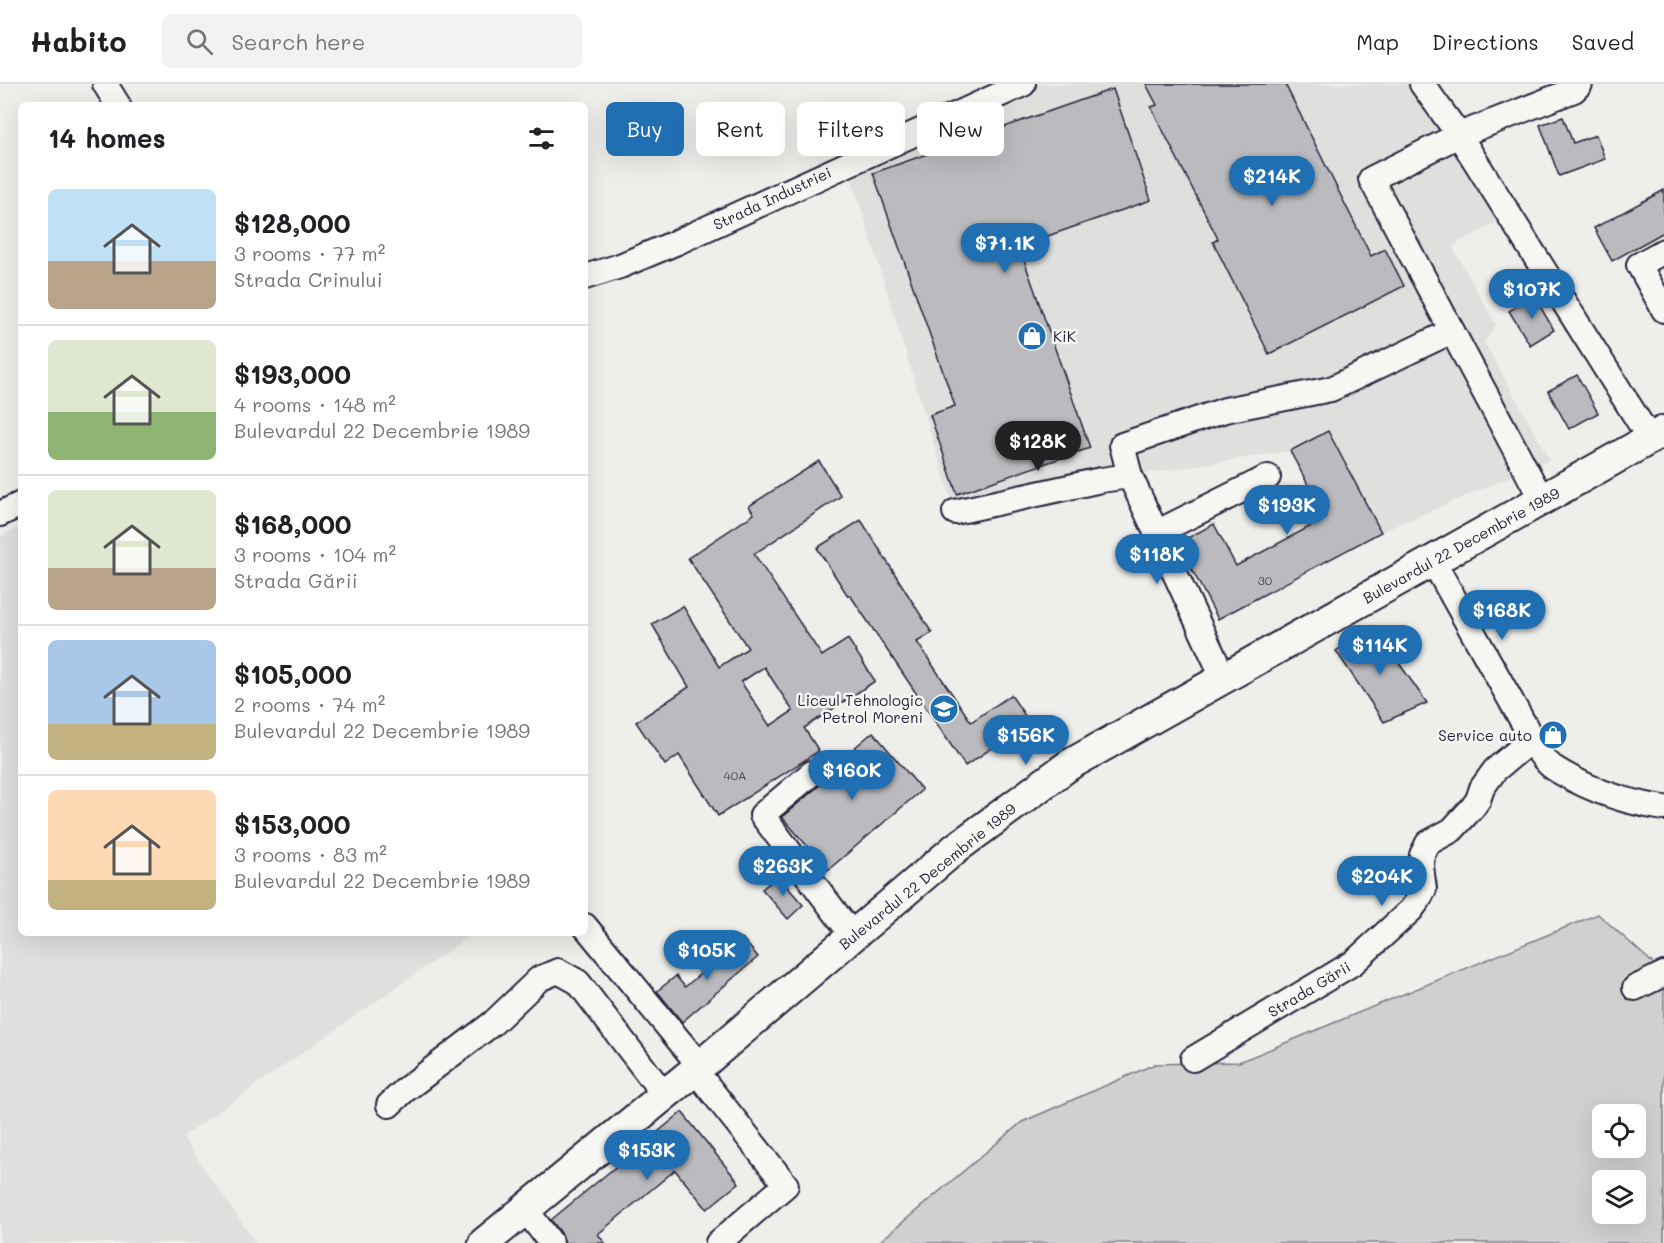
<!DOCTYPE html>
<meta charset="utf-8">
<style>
:root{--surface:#fff;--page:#f2f2f2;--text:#202124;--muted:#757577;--line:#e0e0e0;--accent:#1f6fb2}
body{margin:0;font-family:Mali,sans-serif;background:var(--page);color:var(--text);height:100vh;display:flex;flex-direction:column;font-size:22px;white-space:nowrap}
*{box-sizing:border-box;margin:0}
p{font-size:20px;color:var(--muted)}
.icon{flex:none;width:33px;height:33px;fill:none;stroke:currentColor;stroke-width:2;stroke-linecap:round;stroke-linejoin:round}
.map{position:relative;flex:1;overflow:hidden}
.panel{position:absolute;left:18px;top:18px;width:570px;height:834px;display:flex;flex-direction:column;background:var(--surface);border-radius:9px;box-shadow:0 6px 24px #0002}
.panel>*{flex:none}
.hud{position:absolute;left:606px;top:18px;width:570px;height:54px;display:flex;gap:12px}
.controls{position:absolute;left:1592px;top:1020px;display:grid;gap:12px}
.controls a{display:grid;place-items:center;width:54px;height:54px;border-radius:9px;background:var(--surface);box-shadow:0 6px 24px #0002;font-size:30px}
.price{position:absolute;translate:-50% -51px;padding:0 14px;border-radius:21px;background:var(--accent);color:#fff;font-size:20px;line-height:39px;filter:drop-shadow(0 2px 3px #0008)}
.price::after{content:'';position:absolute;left:50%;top:36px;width:18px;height:14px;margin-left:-9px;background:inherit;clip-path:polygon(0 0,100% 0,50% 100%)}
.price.selected{background:#222;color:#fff}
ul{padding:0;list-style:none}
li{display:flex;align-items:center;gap:18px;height:150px;padding:0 30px}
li+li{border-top:2px solid var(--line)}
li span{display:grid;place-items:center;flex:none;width:168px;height:120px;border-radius:9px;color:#555}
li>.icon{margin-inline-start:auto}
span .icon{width:72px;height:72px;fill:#fffc;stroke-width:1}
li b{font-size:26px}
h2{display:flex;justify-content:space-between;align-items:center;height:72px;padding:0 30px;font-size:26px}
.chip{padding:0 21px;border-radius:9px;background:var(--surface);box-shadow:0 6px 24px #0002;font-size:21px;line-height:54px}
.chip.selected{background:var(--accent);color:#fff}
header{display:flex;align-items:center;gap:36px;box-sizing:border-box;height:84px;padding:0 30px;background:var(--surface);border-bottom:2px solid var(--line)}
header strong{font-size:28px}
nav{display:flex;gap:33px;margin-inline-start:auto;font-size:21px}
.search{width:420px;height:54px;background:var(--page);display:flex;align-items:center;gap:15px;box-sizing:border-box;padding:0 21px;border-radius:9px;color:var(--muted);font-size:22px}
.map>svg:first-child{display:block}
.built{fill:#dfdfde}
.green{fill:#d0d0d1;stroke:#797986;stroke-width:1.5;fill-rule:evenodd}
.building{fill:#bbbbbf;stroke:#22223b;stroke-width:1.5;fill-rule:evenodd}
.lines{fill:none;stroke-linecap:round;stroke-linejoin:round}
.minor-casing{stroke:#22223b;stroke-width:28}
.major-casing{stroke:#22223b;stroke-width:34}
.minor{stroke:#f6f6f2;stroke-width:24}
.major{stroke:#f6f6f2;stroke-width:30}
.labels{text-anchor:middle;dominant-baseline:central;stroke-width:5;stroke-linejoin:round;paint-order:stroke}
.number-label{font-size:12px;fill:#48485c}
.street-label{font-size:15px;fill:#22223b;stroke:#f6f6f2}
.poi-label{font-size:15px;fill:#22223b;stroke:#f6f6f2;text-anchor:end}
</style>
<header>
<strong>Habito</strong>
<div class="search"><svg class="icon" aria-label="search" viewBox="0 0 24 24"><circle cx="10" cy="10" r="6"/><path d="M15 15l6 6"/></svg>Search here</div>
<nav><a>Map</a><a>Directions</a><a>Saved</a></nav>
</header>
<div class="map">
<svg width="1664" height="1159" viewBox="0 0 1664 1159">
<rect width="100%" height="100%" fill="#eeeeeb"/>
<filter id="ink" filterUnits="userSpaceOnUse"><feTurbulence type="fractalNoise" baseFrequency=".0167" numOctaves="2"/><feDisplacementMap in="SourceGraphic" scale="12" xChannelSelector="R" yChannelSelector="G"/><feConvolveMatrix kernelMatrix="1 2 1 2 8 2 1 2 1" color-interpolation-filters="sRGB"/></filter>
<g filter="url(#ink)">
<!-- built -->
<g class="built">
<path d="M1024 0H1422L1509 132 1452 162 1496 241 1484 258 1550 376 1381 448 1327 347 1290 367 1130 392 955 428 847 79Z"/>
<path d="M21 443V849H474L182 1053 256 1159H0V452Z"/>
</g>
<!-- green -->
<path class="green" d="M1598 830 1664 889V1159H878L1022 1038 1155 980 1239 978ZM1602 1030H1635V1064H1602ZM1602 1096H1635V1130H1602Z"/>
<!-- building -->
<g class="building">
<path d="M1146 0H1285L1371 172 1385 165 1404 202 1269 270 1213 158 1218 155 1151 23 1157 21Z"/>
<path d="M1113 5 1151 116 1019 162 1090 364 957 410 930 331 955 322 873 89Z"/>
<path d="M1563 33 1573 59 1596 51 1605 75 1559 92 1540 41Z"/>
<path d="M1664 106V148L1612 177 1594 144Z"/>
<path d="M1534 212 1554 246 1530 261 1509 227Z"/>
<path d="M1577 291 1598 329 1569 345 1548 307Z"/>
<path d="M1328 347 1381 448 1218 535 1178 459 1214 440 1236 482 1326 434 1290 367Z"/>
<path d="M819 377 841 412 754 470 822 572 848 555 875 597 804 644 819 667 718 732 679 671 665 681 636 638 689 603 652 540 683 522 719 583 748 564 688 474 754 430 749 422ZM764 583 793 627 770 642 741 598Z"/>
<path d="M861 436 932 549 917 558 971 638 1011 611 1030 639 965 682 850 511 848 512 817 464Z"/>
<path d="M1373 542 1427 619 1384 638 1336 567Z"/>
<path d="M873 648 922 706 828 786 782 733 821 700 825 694 826 688Z"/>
<path d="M778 792 803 821 788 835 762 805Z"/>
<path d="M742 854 758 873 682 938 657 907 676 892 685 903Z"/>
<path d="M682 1028 739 1099 707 1125 675 1086 598 1150 605 1159H565L562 1150 551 1136Z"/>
</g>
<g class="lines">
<!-- minor casing -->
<g class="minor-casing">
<g id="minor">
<path d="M105 0 118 21"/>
<path d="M1422 0 1459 51 1650 355"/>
<path d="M1664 167 1639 181 1664 226"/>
<path d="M585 193 620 182 675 159 1023 0"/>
<path d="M1542 416 1371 95 1459 51 1574 6 1580 0"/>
<path d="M955 428 1101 396 1130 392"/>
<path d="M0 430 21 420"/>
<path d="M1156 449 1268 393"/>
<path d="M1433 477 1525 642C1531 655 1537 668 1547 678 1551 683 1557 686 1562 689 1593 707 1629 719 1664 724"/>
<path d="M1223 593 1130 392 1122 361 1225 326 1331 305 1452 247"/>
<path d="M812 689 762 731 853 852"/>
<path d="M585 842 700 982"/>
<path d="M1635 904 1664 890"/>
<path d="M1193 975 1353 879 1411 826 1419 815 1424 805 1421 783 1422 771 1428 759 1452 746 1473 723 1478 716 1482 704 1495 686 1531 656"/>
<path d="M695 986 786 1101 718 1159"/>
<path d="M389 1021 405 1006 493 939 539 895 558 887 578 898 665 1012"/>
<path d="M526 1126 551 1159"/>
</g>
</g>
<!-- major casing -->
<g class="major-casing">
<path id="major" d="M484 1159 700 982 956 764 1069 681 1664 347"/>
</g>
<!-- minor -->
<use href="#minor" class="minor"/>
<!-- major -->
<use href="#major" class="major"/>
</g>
</g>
<!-- icons -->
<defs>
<g id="shop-disc" transform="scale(1.5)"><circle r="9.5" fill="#1f6fb2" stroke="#f6f6f2"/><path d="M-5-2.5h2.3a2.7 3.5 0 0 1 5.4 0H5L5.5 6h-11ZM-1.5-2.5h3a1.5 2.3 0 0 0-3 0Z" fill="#fff"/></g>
<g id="school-disc" transform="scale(1.5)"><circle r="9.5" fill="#1f6fb2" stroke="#f6f6f2"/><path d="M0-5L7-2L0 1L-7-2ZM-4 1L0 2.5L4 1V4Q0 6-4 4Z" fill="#fff"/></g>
</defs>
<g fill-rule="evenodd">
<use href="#shop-disc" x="1032" y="252"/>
<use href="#school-disc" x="944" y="625"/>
<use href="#shop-disc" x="1553" y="651"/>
</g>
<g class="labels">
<!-- number labels -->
<g class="number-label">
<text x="1265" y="496">30</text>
<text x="735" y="691">40A</text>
</g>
<!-- street labels -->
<g class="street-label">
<text transform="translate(772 114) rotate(-25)">Strada Industriei</text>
<text transform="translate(1461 461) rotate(-29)">Bulevardul 22 Decembrie 1989</text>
<text transform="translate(927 792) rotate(-39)">Bulevardul 22 Decembrie 1989</text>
<text transform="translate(1309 905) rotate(-31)">Strada Gării</text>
</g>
<!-- poi labels -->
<g class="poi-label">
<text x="1053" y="252" text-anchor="start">KiK</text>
<text x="923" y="616">Liceul Tehnologic<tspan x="923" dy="17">Petrol Moreni</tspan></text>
<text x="1532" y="651">Service auto</text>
</g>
</g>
</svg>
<div class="controls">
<a><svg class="icon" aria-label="locate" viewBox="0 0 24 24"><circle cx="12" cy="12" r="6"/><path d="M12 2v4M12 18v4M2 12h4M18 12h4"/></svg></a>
<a><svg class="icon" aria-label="layers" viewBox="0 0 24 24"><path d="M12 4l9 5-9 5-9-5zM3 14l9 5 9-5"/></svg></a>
</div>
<b class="price" style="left:1272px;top:123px">$214K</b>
<b class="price" style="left:1005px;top:190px">$71.1K</b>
<b class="price" style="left:1532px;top:236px">$107K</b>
<b class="price selected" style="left:1038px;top:388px">$128K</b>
<b class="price" style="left:1287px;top:452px">$193K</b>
<b class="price" style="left:1157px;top:501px">$118K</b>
<b class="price" style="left:1502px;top:557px">$168K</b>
<b class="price" style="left:1380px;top:592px">$114K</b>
<b class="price" style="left:1026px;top:682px">$156K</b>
<b class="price" style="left:852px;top:717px">$160K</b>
<b class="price" style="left:783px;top:813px">$263K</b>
<b class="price" style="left:1382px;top:823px">$204K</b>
<b class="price" style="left:707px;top:897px">$105K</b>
<b class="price" style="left:647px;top:1097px">$153K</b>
<div class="hud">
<a class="chip selected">Buy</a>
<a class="chip">Rent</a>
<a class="chip">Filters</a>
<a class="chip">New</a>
</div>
<section class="panel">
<h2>14 homes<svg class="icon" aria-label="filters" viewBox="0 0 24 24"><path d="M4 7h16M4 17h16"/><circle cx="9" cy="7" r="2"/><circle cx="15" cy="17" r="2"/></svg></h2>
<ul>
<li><span style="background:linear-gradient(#bfe0f5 60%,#b9a48a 0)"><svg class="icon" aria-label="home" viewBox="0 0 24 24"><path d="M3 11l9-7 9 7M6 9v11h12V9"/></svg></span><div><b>$128,000</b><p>3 rooms · 77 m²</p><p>Strada Crinului</p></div></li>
<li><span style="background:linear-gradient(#dfe7d0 60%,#8fb573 0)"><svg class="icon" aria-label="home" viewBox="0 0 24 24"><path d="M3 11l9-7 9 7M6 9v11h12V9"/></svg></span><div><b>$193,000</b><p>4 rooms · 148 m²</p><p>Bulevardul 22 Decembrie 1989</p></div></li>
<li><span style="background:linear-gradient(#dfe7d0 65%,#b9a48a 0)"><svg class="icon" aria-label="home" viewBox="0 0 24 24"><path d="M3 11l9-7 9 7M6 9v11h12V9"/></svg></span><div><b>$168,000</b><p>3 rooms · 104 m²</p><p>Strada Gării</p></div></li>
<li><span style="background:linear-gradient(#a9c7e8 70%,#c2b280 0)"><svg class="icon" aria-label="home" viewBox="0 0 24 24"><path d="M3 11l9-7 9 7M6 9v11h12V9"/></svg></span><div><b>$105,000</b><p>2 rooms · 74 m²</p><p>Bulevardul 22 Decembrie 1989</p></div></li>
<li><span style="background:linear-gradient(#ffd9b3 75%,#c2b280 0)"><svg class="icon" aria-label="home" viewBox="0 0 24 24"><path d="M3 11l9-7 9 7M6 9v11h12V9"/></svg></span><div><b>$153,000</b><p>3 rooms · 83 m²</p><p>Bulevardul 22 Decembrie 1989</p></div></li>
</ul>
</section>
</div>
